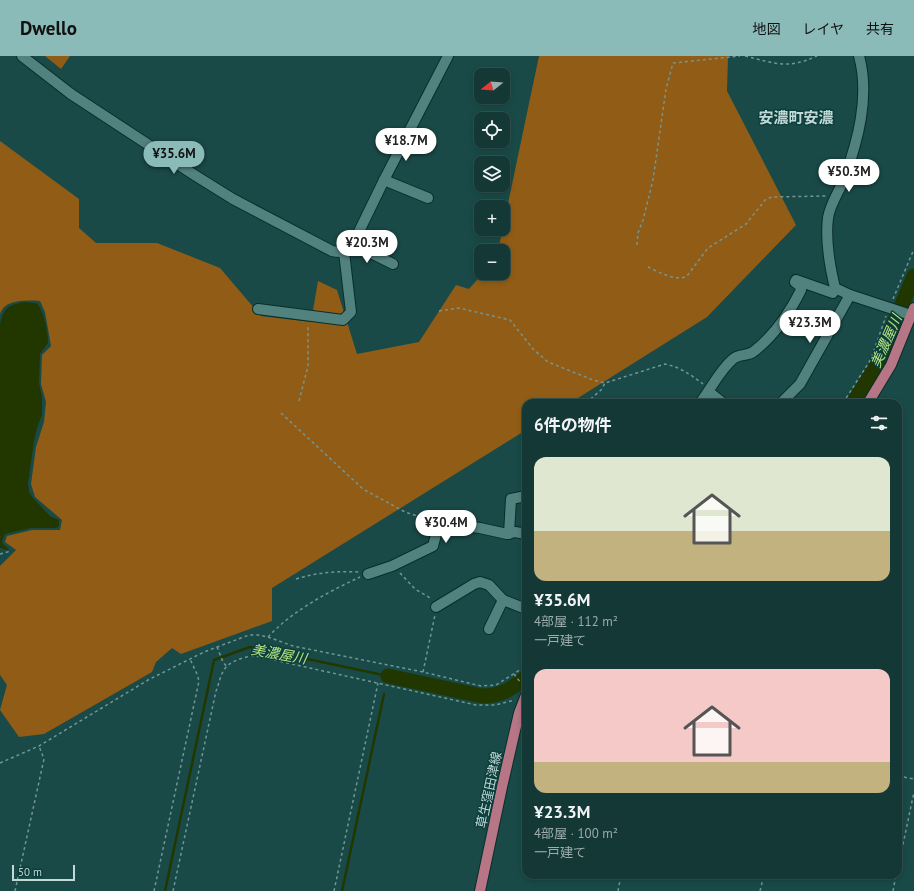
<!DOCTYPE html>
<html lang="ja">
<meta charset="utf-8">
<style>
:root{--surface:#133835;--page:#204341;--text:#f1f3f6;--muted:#9dacad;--line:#325250;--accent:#8bbbb9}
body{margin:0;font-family:"PT Sans","Noto Sans JP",sans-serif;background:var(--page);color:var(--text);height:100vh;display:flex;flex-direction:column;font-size:15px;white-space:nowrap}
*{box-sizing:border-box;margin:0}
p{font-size:13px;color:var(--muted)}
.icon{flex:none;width:22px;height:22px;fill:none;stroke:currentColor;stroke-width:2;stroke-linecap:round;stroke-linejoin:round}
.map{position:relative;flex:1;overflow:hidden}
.side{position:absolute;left:522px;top:343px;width:380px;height:480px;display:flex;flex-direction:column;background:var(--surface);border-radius:12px;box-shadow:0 2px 6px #0003,0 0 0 1px var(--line)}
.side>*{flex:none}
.needle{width:26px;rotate:253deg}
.fabs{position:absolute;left:474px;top:12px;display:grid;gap:8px}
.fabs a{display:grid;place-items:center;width:36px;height:36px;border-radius:8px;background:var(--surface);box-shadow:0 2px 6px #0003,0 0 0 1px var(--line);font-size:20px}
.scale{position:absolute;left:12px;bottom:10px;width:63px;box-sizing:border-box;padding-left:4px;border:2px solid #c1d9d7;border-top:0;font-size:11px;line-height:14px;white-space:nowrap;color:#c1d9d7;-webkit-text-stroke:3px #0c3f3c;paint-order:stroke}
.price{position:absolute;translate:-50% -34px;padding:0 9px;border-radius:14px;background:#fff;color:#222;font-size:13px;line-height:26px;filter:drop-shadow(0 1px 2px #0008)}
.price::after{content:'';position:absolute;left:50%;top:24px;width:12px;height:9px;margin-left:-6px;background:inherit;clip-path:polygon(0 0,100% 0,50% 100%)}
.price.current{background:var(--accent);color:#111}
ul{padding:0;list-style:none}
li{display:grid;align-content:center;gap:8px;height:212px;padding:0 12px}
li span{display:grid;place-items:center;height:124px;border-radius:12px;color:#555}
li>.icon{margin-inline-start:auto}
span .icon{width:72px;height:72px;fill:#fffc;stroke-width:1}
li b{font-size:17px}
h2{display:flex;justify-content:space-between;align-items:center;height:48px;padding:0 12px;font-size:17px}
header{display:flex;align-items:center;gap:24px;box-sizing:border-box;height:56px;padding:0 20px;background:var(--accent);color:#111}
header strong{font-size:19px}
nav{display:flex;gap:22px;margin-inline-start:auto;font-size:14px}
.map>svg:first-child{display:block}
.forest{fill:#915d16}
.water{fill:#223700}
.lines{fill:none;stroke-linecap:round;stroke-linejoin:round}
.stream{stroke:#223700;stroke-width:2.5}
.river{stroke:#223700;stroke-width:15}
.minor-casing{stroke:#082e2c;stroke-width:12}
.major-casing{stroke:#082e2c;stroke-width:12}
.path{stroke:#729694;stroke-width:1.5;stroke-dasharray:3 3;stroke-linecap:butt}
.minor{stroke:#52827e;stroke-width:10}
.major{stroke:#b67686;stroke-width:10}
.labels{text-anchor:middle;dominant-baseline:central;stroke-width:3;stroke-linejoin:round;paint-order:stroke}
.street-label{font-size:13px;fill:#c1d9d7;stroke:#0c3f3c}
.water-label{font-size:14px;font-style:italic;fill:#b7e583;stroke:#0c3f3c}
.quarter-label{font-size:15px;font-weight:bold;fill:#c1d9d7;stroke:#0c3f3c}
</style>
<header>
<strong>Dwello</strong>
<nav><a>地図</a><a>レイヤ</a><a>共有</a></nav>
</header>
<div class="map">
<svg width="914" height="835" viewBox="0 0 914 835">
<rect width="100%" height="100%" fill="#194a47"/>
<!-- forest -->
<g class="forest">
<path d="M45 0H70L61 13Z"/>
<path d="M539 0H728L727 35 796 169 707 261 570 347H526V374L272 532V565L181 598 172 592 156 606 152 616 44 678 19 681 0 654 7 629 0 619V510L16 494 5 486 7 480 32 474H60L62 464 35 441 31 428 36 391 44 366 46 346 41 328 42 299 51 290 45 256 40 245C27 244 3 243 0 259V85L79 143V172L96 187H157L220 212 261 260 311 266 318 225 337 234 357 298 419 286 456 229 469 233 483 217H503V195H498Z"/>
</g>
<!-- water -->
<path class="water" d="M24 246 36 247C44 253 48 277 48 287L40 298 39 327 42 341V359L37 372 34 385 28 427 29 436 33 442 50 460 59 464V470L56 472H31L5 478 2 485 3 488 9 493 7 494 0 492V269C4 251 7 250 24 246Z"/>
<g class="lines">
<!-- stream -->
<g class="stream">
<path d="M165 835 214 604 250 591 388 620 387 624"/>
<path d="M342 835 384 638"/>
</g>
<!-- river -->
<g class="river">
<path d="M853 347 875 312 914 220"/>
<path d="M388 620 482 640C502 640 511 633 526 621"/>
</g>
<!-- minor casing -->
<g class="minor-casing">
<g id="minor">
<path d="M22 0 71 38 196 120 233 143 332 195C341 197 345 196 352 190L384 124 448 0"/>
<path d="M859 0C870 40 858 85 844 123 839 136 830 148 828 162 825 185 830 211 835 232L850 239 914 260"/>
<path d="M384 124 428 142"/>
<path d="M353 188 393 208"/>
<path d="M258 253 343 264 351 256 344 196"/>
<path d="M709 336 723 347"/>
<path d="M700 347C711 333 719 315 733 303 738 298 747 300 753 296 773 281 790 256 801 234L800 230 795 226 796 224 833 237 835 232"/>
<path d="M781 347 800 328 850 239"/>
<path d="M509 478 511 443 526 440"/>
<path d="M368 518 392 510 433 490 439 467 480 472 507 478 515 476 526 478"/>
<path d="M436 551 474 528 480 526 489 529 503 544 526 553"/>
<path d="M489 573 503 544"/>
</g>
</g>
<!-- major casing -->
<g class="major-casing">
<g id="major">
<path d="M868 347 891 309 914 252"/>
<path d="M480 835 502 731 519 657 526 639"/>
</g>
</g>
<!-- path -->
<g class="path">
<path d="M745 0C775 7 786 14 817 0"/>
<path d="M637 189 638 177 643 164 653 124 666 33 673 7 740 0"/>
<path d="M648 211C659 216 676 226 687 220L708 192 746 168 766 143 772 141 826 140"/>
<path d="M893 243 914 193"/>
<path d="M439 255 459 252 510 264 533 293 548 306 593 324 605 327 665 308C680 311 691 319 703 328"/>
<path d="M299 345 308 310V268"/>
<path d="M586 347 601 334 605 327"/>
<path d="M843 347 871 303 886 260"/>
<path d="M281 357 363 433 405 456 430 464"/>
<path d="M0 498 11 495"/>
<path d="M400 517 415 533 432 543"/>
<path d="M296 523C318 516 338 515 360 516"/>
<path d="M268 581 293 590 423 616 481 630 496 629 526 610"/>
<path d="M217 591 223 606 227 611"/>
<path d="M423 616 435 559"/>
<path d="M514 618 524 631"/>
<path d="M0 707 39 690 148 624 204 596 249 579H258L268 581C292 555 328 536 360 521"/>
<path d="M898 720 914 723"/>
<path d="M898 812 914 736"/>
<path d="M15 835 44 703 39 690"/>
<path d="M154 835 199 625 197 618 190 603"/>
<path d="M173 835 216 635C219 628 220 620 224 614 229 605 246 600 256 600L476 649H495L515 644"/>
<path d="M334 835 378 627"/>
<path d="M618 835 621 819"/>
<path d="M760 835 764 819"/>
<path d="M893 835 896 819"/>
</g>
<!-- minor -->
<use href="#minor" class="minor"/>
<!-- major -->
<use href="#major" class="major"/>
</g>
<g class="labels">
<!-- street labels -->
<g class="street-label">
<text transform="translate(489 734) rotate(-78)">草生窪田津線</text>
</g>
<!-- water labels -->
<g class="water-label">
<text transform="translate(886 285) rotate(-66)">美濃屋川</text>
<text transform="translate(279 598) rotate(10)">美濃屋川</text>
</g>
<!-- quarter labels -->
<g class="quarter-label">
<text x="796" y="61">安濃町安濃</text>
</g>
</g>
</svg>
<div class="fabs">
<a><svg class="needle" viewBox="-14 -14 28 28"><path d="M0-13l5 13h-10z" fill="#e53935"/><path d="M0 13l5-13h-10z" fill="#9dacad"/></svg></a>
<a><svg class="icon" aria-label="locate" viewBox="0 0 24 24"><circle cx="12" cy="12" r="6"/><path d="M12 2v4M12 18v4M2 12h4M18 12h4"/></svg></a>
<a><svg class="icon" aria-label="layers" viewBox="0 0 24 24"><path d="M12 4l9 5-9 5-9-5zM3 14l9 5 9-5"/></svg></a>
<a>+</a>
<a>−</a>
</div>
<div class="scale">50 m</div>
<b class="price" style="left:406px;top:106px">¥18.7M</b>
<b class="price current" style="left:174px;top:119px">¥35.6M</b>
<b class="price" style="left:849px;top:137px">¥50.3M</b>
<b class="price" style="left:367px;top:208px">¥20.3M</b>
<b class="price" style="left:810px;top:288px">¥23.3M</b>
<b class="price" style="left:446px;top:488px">¥30.4M</b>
<section class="side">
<h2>6件の物件<svg class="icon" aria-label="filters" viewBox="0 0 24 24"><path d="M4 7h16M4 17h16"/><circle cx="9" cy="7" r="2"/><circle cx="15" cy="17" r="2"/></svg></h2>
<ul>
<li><span style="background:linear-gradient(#dfe7d0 60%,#c2b280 0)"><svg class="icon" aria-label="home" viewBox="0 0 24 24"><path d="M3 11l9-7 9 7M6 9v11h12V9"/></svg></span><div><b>¥35.6M</b><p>4部屋 · 112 m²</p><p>一戸建て</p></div></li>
<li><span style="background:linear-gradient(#f6c9c9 75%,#c2b280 0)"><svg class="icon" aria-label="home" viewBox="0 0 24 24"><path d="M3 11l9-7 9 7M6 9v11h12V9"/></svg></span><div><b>¥23.3M</b><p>4部屋 · 100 m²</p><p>一戸建て</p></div></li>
</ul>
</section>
</div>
